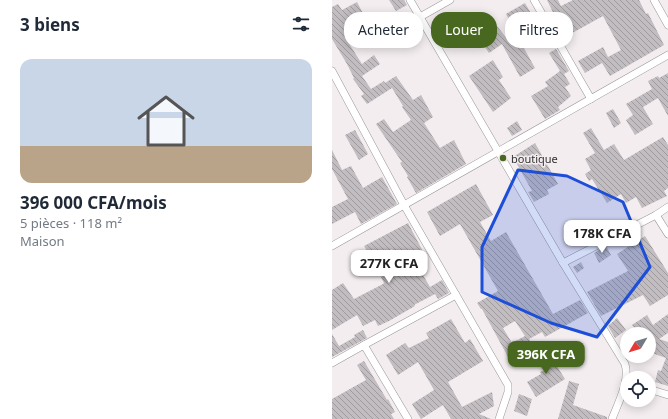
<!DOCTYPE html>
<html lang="fr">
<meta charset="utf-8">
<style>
:root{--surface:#fff;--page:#f2f2f3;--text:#1f2937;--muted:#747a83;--accent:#47681e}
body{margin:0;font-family:"Noto Sans",sans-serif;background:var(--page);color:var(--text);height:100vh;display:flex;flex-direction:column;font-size:15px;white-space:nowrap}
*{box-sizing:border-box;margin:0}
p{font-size:13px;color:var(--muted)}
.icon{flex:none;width:22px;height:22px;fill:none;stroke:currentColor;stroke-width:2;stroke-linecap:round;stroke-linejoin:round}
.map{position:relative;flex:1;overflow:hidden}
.sheet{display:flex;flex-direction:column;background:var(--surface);width:332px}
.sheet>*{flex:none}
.top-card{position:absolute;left:12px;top:12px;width:264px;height:36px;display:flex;gap:8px}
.needle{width:26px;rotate:232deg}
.buttons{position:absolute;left:288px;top:327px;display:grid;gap:8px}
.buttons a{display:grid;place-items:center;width:36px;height:36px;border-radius:50%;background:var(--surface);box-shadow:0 2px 10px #0003;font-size:20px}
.price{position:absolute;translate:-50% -34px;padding:0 9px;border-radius:8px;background:#fff;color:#222;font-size:13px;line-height:26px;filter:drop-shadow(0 1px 2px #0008)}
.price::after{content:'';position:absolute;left:50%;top:24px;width:12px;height:9px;margin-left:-6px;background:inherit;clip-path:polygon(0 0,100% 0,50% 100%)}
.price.current{background:var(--accent);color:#fff}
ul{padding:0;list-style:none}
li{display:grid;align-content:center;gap:8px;height:212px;padding:0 20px}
li span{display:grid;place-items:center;height:124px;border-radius:12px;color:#555}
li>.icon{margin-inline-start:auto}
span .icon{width:72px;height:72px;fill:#fffc;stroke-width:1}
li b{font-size:17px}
h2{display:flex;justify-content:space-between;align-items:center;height:48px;padding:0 20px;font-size:17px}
.tag{padding:0 14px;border-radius:16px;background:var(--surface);box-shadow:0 2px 10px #0003;font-size:14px;line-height:36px}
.tag.current{background:var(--accent);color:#fff}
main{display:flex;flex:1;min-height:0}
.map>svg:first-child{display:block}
.building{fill:url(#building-back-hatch);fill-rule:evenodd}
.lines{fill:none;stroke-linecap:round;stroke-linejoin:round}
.minor-casing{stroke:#9b9699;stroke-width:8}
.minor{stroke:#fff;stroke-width:7}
.marked{fill:#1d4ed8;fill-opacity:0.2;stroke:#1d4ed8;stroke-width:3;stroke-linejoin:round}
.poi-dot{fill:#47681e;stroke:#f3edf0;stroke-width:1.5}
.labels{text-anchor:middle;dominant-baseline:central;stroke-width:3;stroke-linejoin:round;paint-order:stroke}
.poi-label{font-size:11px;fill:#323031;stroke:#f3edf0;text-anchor:start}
</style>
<main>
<section class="sheet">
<h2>3 biens<svg class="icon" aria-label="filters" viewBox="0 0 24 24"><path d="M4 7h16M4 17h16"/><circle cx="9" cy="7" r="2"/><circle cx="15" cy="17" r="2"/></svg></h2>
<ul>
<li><span style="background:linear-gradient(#c9d6e8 70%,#b9a48a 0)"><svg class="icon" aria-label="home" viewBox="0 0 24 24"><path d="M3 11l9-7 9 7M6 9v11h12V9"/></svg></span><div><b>396 000 CFA/mois</b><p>5 pièces · 118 m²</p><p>Maison</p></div></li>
</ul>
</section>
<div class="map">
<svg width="336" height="419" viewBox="0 0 336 419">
<defs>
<pattern id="building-back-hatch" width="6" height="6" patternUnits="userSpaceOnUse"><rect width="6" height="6" fill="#c2bdc0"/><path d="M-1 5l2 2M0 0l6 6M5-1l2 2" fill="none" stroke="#9e9a9d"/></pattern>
</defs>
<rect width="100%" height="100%" fill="#f3edf0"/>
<!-- building -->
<g class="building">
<path d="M57 0H72L75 5 64 11Z"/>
<path d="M215 0H226L229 6 241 0H307L314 14 316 13 332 45 278 76 270 63 253 73 246 61 271 47 276 57 289 50 271 16 233 37Z"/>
<path d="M25 2 34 19 28 22 32 30 19 37 20 39 16 42 30 64 42 55 48 64 30 76 39 89 52 81 53 83 64 76 81 100 89 95 101 117 92 123 108 148 122 140 134 164 84 193 75 177 76 176 68 163 70 162 44 124 52 119 61 132 79 120 70 107 71 106 60 88 35 104 29 96 32 94 21 79 22 78 15 64 0 39V7L6 4 10 10Z"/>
<path d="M193 3 201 17 182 28 174 14Z"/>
<path d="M155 23 163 35 164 34 161 29 165 26 180 45 188 41 203 68 188 77 170 44 157 53 142 32Z"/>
<path d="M224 49 237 71 232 74 238 84 233 87 239 96 226 107 228 110 213 119 199 96 216 86 213 82 228 71 217 53Z"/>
<path d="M161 60 171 77 167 80 179 98 161 112 137 76Z"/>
<path d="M336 73V116L326 98 311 107 321 124 303 135 294 120 301 115 294 104 320 89 316 81 326 76 327 78Z"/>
<path d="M281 109 289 123 282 128 274 113Z"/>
<path d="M185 121 190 130 180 136 175 128Z"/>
<path d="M259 128 272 150 282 144 292 160 331 137 336 145V188L332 191 335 196 310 208 304 197 294 203 289 194 275 203 260 179 257 181 253 174 259 170 253 159 263 153 251 133Z"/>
<path d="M23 130 36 154 27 160 13 135Z"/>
<path d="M203 143 226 184 215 190 217 194 202 202 196 192 200 191 181 157Z"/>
<path d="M0 150 10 170 19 166 31 188 50 177 65 204 29 224 23 212 0 224V207L16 199 0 169Z"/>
<path d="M144 184 161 215 148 222 159 241 174 232 221 314 248 300 256 313 213 337 210 332 197 339 200 344 176 357 150 309H149L145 303 166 291 128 224 108 236 95 212ZM183 321 193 336 180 343 171 328Z"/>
<path d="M76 223 94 257 84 263 98 287 110 280 117 293 106 299 103 294 82 305 83 306 57 321 46 326 43 320 31 326 25 315 0 330V290L11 283 22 299 51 284 52 283 49 277 69 264 60 249 40 260 32 246Z"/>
<path d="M313 236 336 273V295L318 306 311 295 269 316 255 292 296 271 285 254Z"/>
<path d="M274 246 279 255 267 263 262 253Z"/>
<path d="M249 262 252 268 245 273 241 267Z"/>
<path d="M336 314V333L327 339 336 342V386L323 382 326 370 329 371 334 358 320 353 317 349V334H307L300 325 315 315 321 325Z"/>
<path d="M285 318 294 330 283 338 276 326Z"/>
<path d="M119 319 133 343 138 339 151 361 116 382 130 407 160 392 162 406 147 414 159 419H119L111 405 89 419 80 404 102 390 86 362 66 375 54 355 73 343 77 348 97 338 94 333Z"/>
<path d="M31 330 35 338 0 357V334L7 346 23 337 22 335Z"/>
<path d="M214 349 233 379 204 397 195 382 209 374 208 372 213 370 204 354Z"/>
<path d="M32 361 55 400 56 399 63 412 59 414 62 419H0V399L34 380 25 365Z"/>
<path d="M237 381 247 384 241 405 275 417V419H226Z"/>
<path d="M187 394 200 399 195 416 182 411Z"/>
</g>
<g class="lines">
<!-- minor casing -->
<g class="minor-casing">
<g id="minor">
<path d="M78 0 231 263 293 364C298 381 286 403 280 419"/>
<path d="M202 0 259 99"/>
<path d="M322 0 336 25"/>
<path d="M88 17 118 0"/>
<path d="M0 71 72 205 176 385V392L167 419"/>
<path d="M324 215 336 234"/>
<path d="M0 246 336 55"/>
<path d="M231 263 324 215 336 207"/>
<path d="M32 345 76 419"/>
<path d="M0 363 32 345 124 295"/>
<path d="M317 389 336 395"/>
</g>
</g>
<!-- minor -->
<use href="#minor" class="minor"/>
</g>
<!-- marked area -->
<path class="marked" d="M186 170 235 176 291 202 318 267 265 337 219 323 150 292V247Z"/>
<!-- markers -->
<circle class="poi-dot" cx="171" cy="158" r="4"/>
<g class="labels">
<!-- poi labels -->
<g class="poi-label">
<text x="179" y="158">boutique</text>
</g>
</g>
</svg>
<div class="buttons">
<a><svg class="needle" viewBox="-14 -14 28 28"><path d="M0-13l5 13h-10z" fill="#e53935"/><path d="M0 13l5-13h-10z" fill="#747a83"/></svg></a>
<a><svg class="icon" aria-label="locate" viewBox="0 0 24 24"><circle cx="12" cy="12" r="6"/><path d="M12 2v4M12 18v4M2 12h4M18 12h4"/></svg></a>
</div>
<b class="price" style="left:270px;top:254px">178K CFA</b>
<b class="price" style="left:57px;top:284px">277K CFA</b>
<b class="price current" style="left:214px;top:375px">396K CFA</b>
<div class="top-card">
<a class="tag">Acheter</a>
<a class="tag current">Louer</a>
<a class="tag">Filtres</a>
</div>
</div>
</main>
